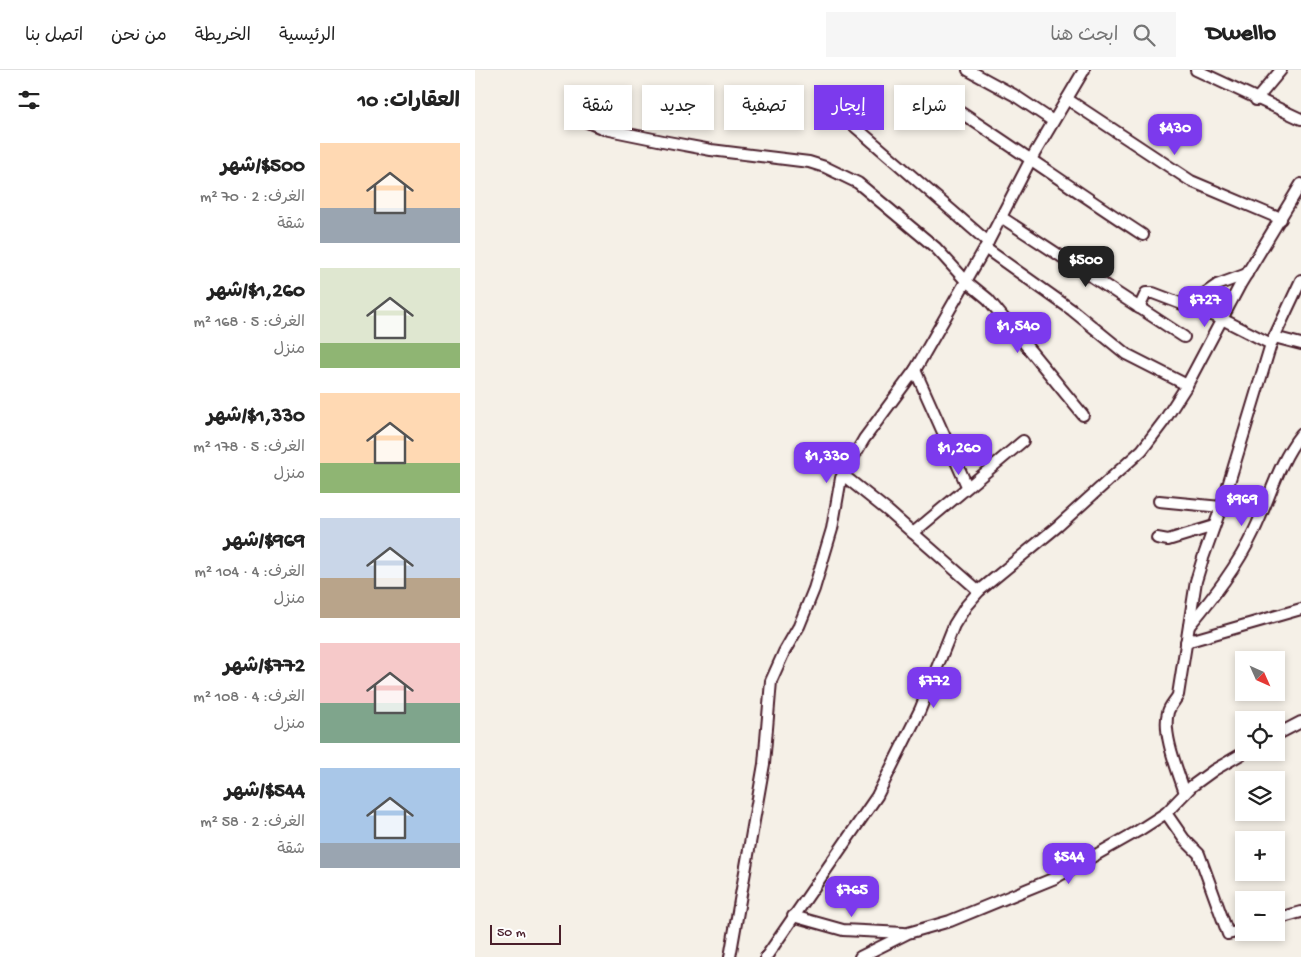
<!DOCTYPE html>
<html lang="ar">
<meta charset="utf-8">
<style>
:root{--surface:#fff;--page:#f6f6f6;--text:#222;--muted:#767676;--line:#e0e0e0;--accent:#7c3aed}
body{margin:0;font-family:"Gochi Hand","Playpen Sans Arabic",sans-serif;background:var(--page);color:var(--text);direction:rtl;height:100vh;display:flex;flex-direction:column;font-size:19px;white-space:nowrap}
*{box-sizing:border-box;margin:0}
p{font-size:16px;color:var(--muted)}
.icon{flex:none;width:28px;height:28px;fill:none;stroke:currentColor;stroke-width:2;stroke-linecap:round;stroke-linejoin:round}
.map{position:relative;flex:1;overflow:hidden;direction:ltr}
.side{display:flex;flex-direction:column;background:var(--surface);width:475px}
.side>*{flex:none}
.hud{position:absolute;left:15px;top:15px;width:475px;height:45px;direction:rtl;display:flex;gap:10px}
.needle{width:32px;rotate:135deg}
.fabs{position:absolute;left:760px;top:581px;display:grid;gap:10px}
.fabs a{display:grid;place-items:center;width:50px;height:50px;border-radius:0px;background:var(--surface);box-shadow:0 2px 8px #0003;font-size:25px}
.scale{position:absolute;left:15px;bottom:12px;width:71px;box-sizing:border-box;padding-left:5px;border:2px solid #4a1f2b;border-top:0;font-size:14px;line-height:18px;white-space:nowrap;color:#4a1f2b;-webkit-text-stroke:4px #fff;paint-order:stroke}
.price{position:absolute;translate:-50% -42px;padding:0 11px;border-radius:10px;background:var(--accent);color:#fff;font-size:16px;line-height:32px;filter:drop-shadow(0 1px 2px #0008)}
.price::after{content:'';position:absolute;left:50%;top:30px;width:15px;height:11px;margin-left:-8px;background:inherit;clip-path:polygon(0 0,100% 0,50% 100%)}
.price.current{background:#222;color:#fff}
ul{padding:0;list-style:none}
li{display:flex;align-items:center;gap:15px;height:125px;padding:0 15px}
li span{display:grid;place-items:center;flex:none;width:140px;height:100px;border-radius:0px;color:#555}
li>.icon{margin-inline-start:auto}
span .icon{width:60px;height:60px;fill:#fffc;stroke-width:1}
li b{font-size:21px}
h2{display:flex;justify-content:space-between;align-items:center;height:60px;padding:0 15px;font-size:21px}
.chip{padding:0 18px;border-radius:0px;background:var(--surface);box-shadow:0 2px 8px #0003;font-size:18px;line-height:45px}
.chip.current{background:var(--accent);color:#fff}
header{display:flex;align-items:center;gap:30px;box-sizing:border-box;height:70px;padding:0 25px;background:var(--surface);border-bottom:1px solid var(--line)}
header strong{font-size:24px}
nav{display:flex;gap:28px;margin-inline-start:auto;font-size:18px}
.search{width:350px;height:45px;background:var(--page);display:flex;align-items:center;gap:12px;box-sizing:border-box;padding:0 18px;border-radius:0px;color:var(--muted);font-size:19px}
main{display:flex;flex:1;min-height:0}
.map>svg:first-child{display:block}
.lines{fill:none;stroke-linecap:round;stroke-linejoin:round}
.minor-casing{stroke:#4a1f2b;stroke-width:14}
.minor{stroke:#fff;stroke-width:10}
</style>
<header>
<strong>Dwello</strong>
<div class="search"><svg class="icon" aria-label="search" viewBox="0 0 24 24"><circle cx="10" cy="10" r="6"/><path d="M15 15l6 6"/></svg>ابحث هنا</div>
<nav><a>الرئيسية</a><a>الخريطة</a><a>من نحن</a><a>اتصل بنا</a></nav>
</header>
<main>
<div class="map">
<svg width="826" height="887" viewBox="0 0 826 887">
<rect width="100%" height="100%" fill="#f5f0e7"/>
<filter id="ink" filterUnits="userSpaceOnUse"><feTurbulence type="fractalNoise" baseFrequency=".02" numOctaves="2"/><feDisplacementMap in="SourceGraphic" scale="10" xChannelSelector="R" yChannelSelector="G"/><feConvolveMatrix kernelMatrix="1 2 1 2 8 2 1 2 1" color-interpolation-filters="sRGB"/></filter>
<g filter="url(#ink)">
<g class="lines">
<!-- minor casing -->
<g class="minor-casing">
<g id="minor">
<path d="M493 0 539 25 578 51"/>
<path d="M721 0 826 49"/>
<path d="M457 24C528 69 597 119 668 165"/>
<path d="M592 29 716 111 806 149"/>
<path d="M781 30 806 0"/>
<path d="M362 41 513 172"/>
<path d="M105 49 129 59 193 72 236 80 334 92 350 97 383 113 461 178 491 211 513 229 608 345"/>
<path d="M526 147 709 267"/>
<path d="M510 178 597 240 651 284 712 315"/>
<path d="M713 235 742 215 772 204"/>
<path d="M664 238 671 223H678L749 250 796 274"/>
<path d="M799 267 826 274"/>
<path d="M440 300 492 416"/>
<path d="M368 405 413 441 504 521"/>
<path d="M684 431 746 437"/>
<path d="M438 463 548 371"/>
<path d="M682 468 693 470 739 456"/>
<path d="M714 556C739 526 762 497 779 461 795 428 803 393 826 364"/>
<path d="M711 572 826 539"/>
<path d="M801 665 826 652"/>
<path d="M710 723C703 701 687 664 693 642 695 635 701 630 703 625L721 511 728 488 749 429 796 274 826 210"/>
<path d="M691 743 709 769 724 784 753 864 769 860"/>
<path d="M318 846 368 860 429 863"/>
<path d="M801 849 826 842"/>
<path d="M255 887 289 694 296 611 309 582 324 556 339 519 357 459 366 408 389 369 440 300 510 178 555 91 609 0"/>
<path d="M291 887 402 726 445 640 479 555 491 536 504 521 583 456 667 380 689 351 712 315 765 215 826 114"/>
<path d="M385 887 433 863 475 851 580 808 663 761 691 743 717 716 739 700 770 682"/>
</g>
</g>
<!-- minor -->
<use href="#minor" class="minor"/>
</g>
</g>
</svg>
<div class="fabs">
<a><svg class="needle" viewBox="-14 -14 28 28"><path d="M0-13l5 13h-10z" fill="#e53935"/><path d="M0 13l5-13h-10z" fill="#767676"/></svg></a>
<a><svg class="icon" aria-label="locate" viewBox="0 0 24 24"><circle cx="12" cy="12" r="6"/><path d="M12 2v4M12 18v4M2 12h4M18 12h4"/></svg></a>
<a><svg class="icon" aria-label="layers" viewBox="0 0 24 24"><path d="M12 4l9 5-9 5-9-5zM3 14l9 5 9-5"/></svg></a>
<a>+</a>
<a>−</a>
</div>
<div class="scale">50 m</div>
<b class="price" style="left:700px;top:86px">$430</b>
<b class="price current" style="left:611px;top:218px">$500</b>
<b class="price" style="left:730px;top:258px">$727</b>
<b class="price" style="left:543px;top:284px">$1,540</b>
<b class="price" style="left:484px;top:406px">$1,260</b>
<b class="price" style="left:352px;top:414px">$1,330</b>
<b class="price" style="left:767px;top:457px">$969</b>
<b class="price" style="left:459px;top:639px">$772</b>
<b class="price" style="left:594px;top:815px">$544</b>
<b class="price" style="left:377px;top:848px">$765</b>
<div class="hud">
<a class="chip">شراء</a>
<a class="chip current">إيجار</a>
<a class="chip">تصفية</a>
<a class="chip">جديد</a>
<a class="chip">شقة</a>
</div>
</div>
<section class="side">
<h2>العقارات: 10<svg class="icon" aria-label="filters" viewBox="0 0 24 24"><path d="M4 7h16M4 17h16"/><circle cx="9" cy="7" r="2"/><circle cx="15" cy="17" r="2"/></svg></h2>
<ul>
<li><span style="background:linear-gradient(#ffd9b3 65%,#9aa5b1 0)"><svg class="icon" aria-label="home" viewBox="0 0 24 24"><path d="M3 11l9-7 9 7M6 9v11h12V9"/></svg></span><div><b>$500/شهر</b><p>الغرف: 2 · 70 m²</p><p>شقة</p></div></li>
<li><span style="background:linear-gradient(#dfe7d0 75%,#8fb573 0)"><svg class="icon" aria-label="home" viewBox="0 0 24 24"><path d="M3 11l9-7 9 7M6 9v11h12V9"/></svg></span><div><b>$1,260/شهر</b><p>الغرف: 5 · 168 m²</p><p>منزل</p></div></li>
<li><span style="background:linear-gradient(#ffd9b3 70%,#8fb573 0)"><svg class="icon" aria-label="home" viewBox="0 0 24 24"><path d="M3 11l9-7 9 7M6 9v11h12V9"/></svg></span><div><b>$1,330/شهر</b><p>الغرف: 5 · 178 m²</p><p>منزل</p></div></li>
<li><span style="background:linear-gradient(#c9d6e8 60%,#b9a48a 0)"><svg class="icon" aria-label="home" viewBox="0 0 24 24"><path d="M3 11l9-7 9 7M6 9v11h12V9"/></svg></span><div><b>$969/شهر</b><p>الغرف: 4 · 104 m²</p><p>منزل</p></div></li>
<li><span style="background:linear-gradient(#f6c9c9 60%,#7fa58c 0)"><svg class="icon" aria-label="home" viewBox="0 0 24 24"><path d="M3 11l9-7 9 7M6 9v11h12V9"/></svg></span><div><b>$772/شهر</b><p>الغرف: 4 · 108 m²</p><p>منزل</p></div></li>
<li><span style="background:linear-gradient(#a9c7e8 75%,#9aa5b1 0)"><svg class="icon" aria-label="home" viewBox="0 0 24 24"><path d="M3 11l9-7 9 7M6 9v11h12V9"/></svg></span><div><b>$544/شهر</b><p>الغرف: 2 · 58 m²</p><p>شقة</p></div></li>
</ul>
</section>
</main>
